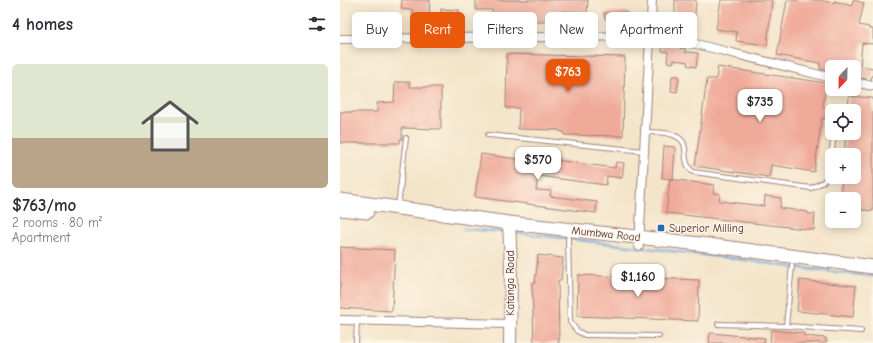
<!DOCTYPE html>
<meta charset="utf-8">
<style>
:root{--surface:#fff;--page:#f7f7f7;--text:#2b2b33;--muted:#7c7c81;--accent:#ea580c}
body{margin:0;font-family:"Comic Neue",sans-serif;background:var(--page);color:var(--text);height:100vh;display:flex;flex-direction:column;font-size:15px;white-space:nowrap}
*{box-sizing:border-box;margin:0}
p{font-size:13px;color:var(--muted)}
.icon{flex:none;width:22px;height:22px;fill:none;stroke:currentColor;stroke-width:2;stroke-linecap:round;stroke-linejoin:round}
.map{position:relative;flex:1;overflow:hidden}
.drawer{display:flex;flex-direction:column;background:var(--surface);width:340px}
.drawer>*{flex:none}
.hud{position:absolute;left:12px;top:12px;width:380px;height:36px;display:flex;gap:8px}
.needle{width:26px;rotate:202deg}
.fabs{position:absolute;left:485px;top:60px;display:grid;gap:8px}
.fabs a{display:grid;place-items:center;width:36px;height:36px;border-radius:6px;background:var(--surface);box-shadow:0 2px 10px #0003;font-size:20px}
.price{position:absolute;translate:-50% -34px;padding:0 9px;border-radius:8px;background:#fff;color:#222;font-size:13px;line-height:26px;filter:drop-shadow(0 1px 2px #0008)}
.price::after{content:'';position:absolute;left:50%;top:24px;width:12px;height:9px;margin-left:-6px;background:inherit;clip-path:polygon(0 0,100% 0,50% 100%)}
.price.active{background:var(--accent);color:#fff}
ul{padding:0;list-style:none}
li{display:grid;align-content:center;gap:8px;height:212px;padding:0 12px}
li span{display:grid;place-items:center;height:124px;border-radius:6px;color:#555}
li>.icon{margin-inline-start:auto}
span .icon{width:72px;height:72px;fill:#fffc;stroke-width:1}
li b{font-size:17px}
h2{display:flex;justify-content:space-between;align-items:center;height:48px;padding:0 12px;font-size:17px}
.tag{padding:0 14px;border-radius:6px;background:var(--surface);box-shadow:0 2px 10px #0003;font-size:14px;line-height:36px}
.tag.active{background:var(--accent);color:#fff}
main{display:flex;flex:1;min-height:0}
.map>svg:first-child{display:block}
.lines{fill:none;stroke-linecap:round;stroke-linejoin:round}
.stream{stroke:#65a2d6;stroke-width:2.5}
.building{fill:#f0aa9a}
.lane-casing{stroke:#9f827a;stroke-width:6}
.street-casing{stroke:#9f827a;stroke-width:10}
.secondary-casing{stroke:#9f827a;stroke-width:14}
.primary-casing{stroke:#9f827a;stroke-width:15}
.lane{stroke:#fff;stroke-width:4}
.street{stroke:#fff;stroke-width:8}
.secondary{stroke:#fff;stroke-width:12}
.primary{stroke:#fff;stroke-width:13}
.poi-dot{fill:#1f6fb2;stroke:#fcf5e5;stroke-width:1.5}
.labels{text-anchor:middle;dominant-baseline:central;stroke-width:3;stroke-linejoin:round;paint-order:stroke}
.poi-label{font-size:11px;fill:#4a1f2b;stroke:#fcf5e5;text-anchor:start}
.street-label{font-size:11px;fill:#4a1f2b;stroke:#fcf5e5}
</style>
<main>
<section class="drawer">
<h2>4 homes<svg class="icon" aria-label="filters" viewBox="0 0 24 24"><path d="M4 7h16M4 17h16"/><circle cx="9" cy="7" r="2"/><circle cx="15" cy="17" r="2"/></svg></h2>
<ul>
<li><span style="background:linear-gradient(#dfe7d0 60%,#b9a48a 0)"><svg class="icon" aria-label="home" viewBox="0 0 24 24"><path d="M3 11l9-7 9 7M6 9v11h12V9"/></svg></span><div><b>$763/mo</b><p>2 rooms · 80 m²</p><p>Apartment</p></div></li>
</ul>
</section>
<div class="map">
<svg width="533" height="343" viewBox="0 0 533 343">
<rect width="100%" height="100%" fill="#fcf5e5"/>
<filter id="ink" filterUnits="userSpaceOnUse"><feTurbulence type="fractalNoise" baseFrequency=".025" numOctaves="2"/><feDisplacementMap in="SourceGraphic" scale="8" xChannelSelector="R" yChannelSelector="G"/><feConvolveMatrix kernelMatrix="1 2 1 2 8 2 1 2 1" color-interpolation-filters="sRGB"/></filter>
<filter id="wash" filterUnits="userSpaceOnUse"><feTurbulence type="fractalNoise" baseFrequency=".012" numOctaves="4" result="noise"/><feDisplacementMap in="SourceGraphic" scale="16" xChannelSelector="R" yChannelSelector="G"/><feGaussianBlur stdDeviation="0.9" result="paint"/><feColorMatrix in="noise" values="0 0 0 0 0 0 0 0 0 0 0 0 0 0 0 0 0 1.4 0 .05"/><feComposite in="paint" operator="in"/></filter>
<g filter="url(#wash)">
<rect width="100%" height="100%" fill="#f4e5ca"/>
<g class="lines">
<!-- stream -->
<g class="stream">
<path d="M123 229 165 232"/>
<path d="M172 232 399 259 451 267 533 276"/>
</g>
</g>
<g id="blocks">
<!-- building -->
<g class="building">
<path d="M62 0H90L89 15H72L73 10 61 9Z"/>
<path d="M136 0H248L247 13 224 11 223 18H214L215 23H206V22H192V13L178 12V19H175V22H161L162 14H152V10H136Z"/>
<path d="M335 0H356L354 28 344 26 345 15H335Z"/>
<path d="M381 0H432L427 45 396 41 397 32 376 29Z"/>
<path d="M447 0H479L494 3V1L512 6 513 0 524 3 519 25 529 27V29H533V44L522 43 520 66 533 68V76H532L531 80 514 77V67H492V71L480 69V63L437 55Z"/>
<path d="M101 9 119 10V16H101Z"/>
<path d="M288 12V20L265 19 264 13Z"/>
<path d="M323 43 340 46V49L345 48V52L358 53 356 67 347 65 348 62 334 60 333 63 327 62 328 52 322 51Z"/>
<path d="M167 54 285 57 283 136 224 135V132L219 131V130L178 129 179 108H166Z"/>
<path d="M378 67 486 83 483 107 487 108 485 119 482 118 474 172 431 165 429 177 355 166 367 79H376Z"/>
<path d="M332 76H339L337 92 331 91Z"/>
<path d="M55 82H70V87H101V129L62 128V139H60V143H0V112H37V103L54 102Z"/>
<path d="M509 96 533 98V211L514 209V199H500L502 177H514V155H504L506 133H514V111H508Z"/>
<path d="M324 146 335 147 333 179 322 178Z"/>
<path d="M141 154 206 163 207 159 275 168 276 162 284 163 282 178 267 176 266 185 198 176 196 190 211 191 210 196 257 202 256 213 135 197Z"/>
<path d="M330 179 374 185 373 193 380 194 379 201 424 206 425 196 441 198 440 208 468 212V214H475L474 230 326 213Z"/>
<path d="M0 247 55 250 52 311 0 308Z"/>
<path d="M198 255 223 258 221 280H218L219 343H194L192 283H195Z"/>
<path d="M238 275 359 280 358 321 237 316Z"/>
<path d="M460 280 516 286 513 317 457 311Z"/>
<path d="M431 330 464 333V336L486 338V343H430Z"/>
<path d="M370 333 425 338 424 343H369Z"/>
</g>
</g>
</g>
<g filter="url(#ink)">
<use href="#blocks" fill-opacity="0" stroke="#9f827a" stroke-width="1"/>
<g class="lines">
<!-- lane casing -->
<g class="lane-casing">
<g id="lane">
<path d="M305 132C313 132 322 132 330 134 356 141 337 158 353 172L471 188 483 182 489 175 494 133"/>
<path d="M148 135 304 151"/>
<path d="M58 207 66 138"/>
<path d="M228 238 230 322 237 331 245 335 319 336"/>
<path d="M378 324 446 326 521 331"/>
<path d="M446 326 452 265"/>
<path d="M16 343 17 320"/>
</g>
</g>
<!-- street casing -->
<g class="street-casing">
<g id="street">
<path d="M0 39 310 36 329 38 364 46 492 78"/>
<path d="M514 82 533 86"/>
<path d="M299 246 312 0"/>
<path d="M0 320 170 324"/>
</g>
</g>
<!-- secondary casing -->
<g class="secondary-casing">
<path id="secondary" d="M169 223 171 265 170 343"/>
</g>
<!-- primary casing -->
<g class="primary-casing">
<g id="primary">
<path d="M0 200 169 223 360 244 533 267"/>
<path d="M0 209 27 212"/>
</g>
</g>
<!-- lane -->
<use href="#lane" class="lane"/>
<!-- street -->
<use href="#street" class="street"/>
<!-- secondary -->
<use href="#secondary" class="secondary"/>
<!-- primary -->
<use href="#primary" class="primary"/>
</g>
</g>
<!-- markers -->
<rect class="poi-dot" x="317" y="224" width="8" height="8" rx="2"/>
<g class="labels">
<!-- poi labels -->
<g class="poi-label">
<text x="329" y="228">Superior Milling</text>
</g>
<!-- street labels -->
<g class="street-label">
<text transform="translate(266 234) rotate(6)">Mumbwa Road</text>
<text transform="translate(170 283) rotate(-90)">Katanga Road</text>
</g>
</g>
</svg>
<div class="fabs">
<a><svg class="needle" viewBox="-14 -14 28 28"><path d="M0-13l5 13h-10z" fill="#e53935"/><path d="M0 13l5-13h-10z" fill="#7c7c81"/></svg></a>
<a><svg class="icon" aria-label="locate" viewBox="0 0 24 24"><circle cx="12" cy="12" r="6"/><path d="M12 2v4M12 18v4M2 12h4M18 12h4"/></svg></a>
<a>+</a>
<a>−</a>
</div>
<b class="price active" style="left:228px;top:93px">$763</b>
<b class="price" style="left:420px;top:123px">$735</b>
<b class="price" style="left:198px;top:181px">$570</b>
<b class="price" style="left:298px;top:298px">$1,160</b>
<div class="hud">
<a class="tag">Buy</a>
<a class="tag active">Rent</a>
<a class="tag">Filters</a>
<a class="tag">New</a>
<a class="tag">Apartment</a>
</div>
</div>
</main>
